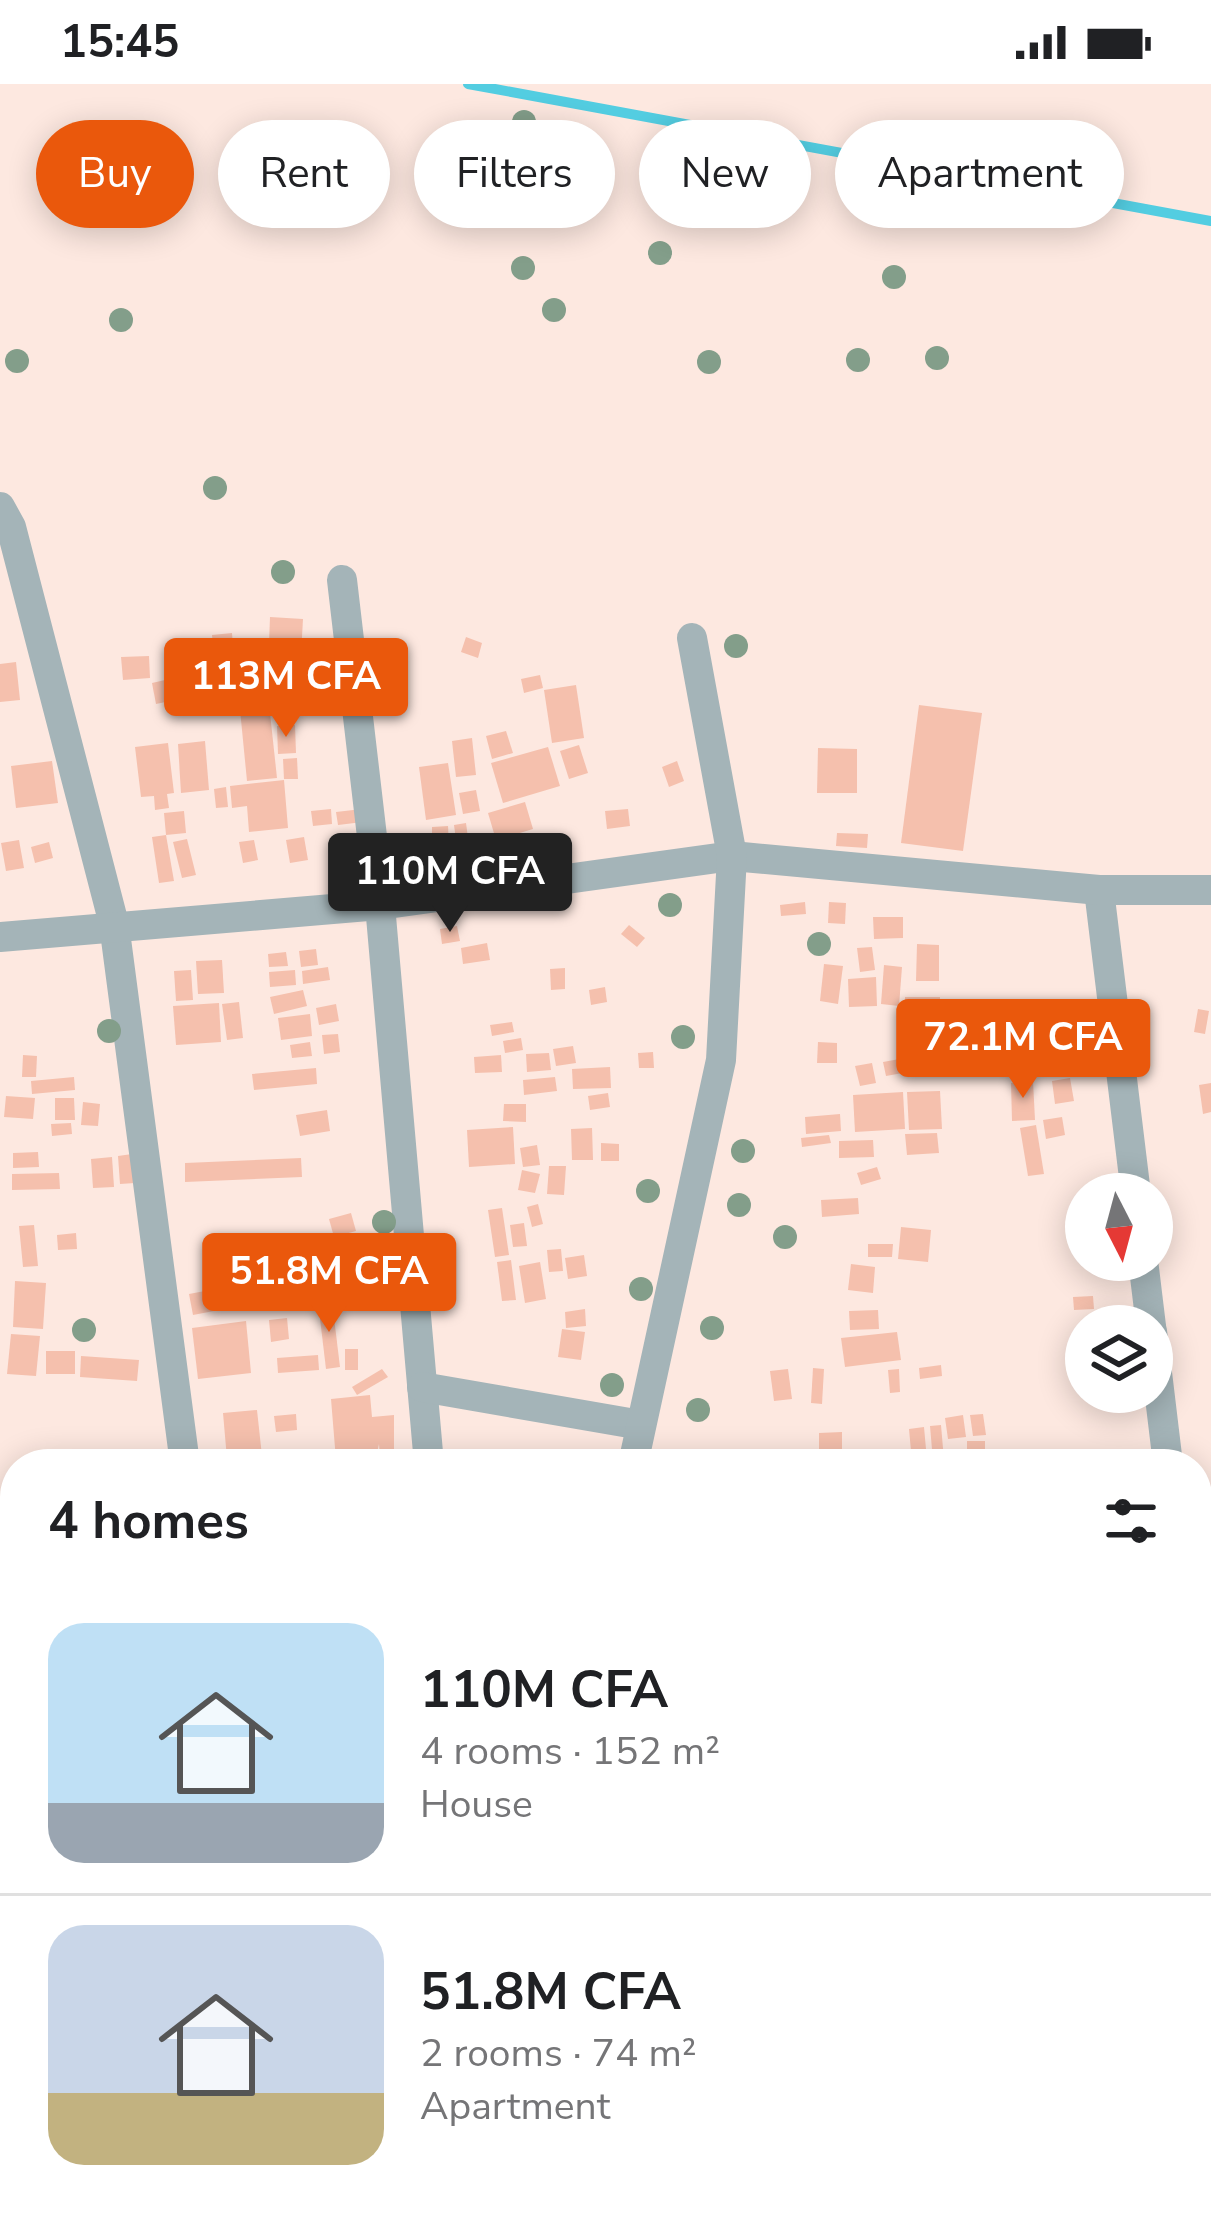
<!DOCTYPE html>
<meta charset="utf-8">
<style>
:root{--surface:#fff;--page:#f2f2f2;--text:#202124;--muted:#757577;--line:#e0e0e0;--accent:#ea580c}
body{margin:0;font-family:"Nunito Sans",sans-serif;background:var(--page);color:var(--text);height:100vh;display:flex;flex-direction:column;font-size:45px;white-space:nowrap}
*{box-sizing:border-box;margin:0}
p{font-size:39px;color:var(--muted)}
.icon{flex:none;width:66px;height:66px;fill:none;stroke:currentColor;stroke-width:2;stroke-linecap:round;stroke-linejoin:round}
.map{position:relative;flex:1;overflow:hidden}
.side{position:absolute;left:0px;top:1365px;width:1212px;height:771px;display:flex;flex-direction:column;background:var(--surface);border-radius:48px 48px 0 0;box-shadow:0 6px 30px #0003}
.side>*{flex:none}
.banner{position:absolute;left:36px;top:36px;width:1140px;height:108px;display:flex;gap:24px}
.needle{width:78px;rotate:174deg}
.controls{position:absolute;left:1065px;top:1089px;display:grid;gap:24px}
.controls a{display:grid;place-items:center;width:108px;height:108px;border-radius:50%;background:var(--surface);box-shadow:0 6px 30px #0003;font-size:60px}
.price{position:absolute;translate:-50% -102px;padding:0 27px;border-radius:12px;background:var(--accent);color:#fff;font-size:39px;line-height:78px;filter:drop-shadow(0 3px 6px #0008)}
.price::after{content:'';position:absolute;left:50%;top:72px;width:36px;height:27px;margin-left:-18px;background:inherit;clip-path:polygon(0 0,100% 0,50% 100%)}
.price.active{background:#222;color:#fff}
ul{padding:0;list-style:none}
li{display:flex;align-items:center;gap:36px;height:300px;padding:0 48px}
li+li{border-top:3px solid var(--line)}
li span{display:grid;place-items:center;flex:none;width:336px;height:240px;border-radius:36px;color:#555}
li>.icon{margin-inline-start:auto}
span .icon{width:144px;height:144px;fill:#fffc;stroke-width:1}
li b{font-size:51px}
h2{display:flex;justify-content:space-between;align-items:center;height:144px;padding:0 48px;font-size:51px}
.tag{padding:0 42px;border-radius:54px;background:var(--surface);box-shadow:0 6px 30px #0003;font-size:42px;line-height:108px}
.tag.active{background:var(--accent);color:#fff}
.status{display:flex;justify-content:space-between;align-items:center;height:84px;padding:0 60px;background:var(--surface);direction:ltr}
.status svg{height:33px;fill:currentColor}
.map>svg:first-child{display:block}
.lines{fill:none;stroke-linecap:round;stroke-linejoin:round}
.stream{stroke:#53cde1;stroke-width:10}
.building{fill:#f5c0ad}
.street{stroke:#a4b4b8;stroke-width:30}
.tree{fill:#839e8a}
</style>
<div class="status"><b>15:45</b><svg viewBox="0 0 49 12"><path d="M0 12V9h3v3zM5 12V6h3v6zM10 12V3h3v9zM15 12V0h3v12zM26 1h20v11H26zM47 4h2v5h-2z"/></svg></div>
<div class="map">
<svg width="1211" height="2134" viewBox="0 0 1211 2134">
<rect width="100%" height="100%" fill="#fde8e0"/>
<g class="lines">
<!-- stream -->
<path class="stream" d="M468 0 1211 137"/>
</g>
<!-- building -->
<g class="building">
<path d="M270 533 303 535 300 588 268 587Z"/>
<path d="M232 549 235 590 216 591 212 551Z"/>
<path d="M466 553 482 559 478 574 461 568Z"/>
<path d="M149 572 150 594 123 596 121 573Z"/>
<rect x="185" y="574" width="22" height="22"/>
<path d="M16 578 20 616 0 618V580Z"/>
<path d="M540 591 543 604 524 609 521 595Z"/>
<path d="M266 592 277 694 247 697 237 595Z"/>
<path d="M273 595H295L296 633 274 634Z"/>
<path d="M165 596 170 617 156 620 152 599Z"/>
<path d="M576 601 584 654 552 659 544 606Z"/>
<path d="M919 621 982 629 963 767 901 759Z"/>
<path d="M295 641 296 669 278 670 277 642Z"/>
<path d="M506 647 513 669 492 675 486 652Z"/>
<path d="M472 654 476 691 456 693 452 657Z"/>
<path d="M205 657 209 706 181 709 178 660Z"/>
<path d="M168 659 174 709 167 710 169 724 155 726 154 712 141 713 135 663Z"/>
<path d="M579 661 588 689 569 695 560 667Z"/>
<path d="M548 663 560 702 503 719 491 679Z"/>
<path d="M818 664 857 665V709H817Z"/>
<path d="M297 674 298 695H284L283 675Z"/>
<path d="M52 677 58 719 16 724 11 682Z"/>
<path d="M677 677 684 697 669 703 662 683Z"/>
<path d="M448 679 456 731 426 736 419 683Z"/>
<path d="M284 696 288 744 249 748 247 722 232 724 230 702Z"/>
<path d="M226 703 228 723 216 724 214 705Z"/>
<path d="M476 706 480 727 463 730 459 709Z"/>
<path d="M525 718 533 745 496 756 488 729Z"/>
<path d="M331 725 332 740 313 742 311 727Z"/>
<path d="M362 725 363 738 338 741 336 728Z"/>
<path d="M628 725 630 742 607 745 605 727Z"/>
<path d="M184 727 186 749 166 751 164 729Z"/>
<path d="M466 739 470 769 458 771 454 741Z"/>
<path d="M448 742 449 760H432V743Z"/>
<path d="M837 749 868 750 867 764 836 762Z"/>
<path d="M166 751 174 797 159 799 152 753Z"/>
<path d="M304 753 308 776 290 779 286 756Z"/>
<path d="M187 755 196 791 182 794 173 758Z"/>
<path d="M19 756 24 784 6 787 1 759Z"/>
<path d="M254 756 258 776 243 779 239 758Z"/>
<path d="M49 758 53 774 35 779 31 763Z"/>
<path d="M805 818 806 830 781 832 780 821Z"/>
<path d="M829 818 846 819 845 840 828 839Z"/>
<path d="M873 833H903V854L874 855Z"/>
<path d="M629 841 645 854 637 863 621 850Z"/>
<path d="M457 842 460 857 442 860 440 845Z"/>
<path d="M487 859 490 876 463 880 461 864Z"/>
<path d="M917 860 939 861V897H916Z"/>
<path d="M872 863 875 886 860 888 857 864Z"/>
<path d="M316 865 318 881 301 883 299 867Z"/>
<path d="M286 868 288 882 269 883 268 870Z"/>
<path d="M222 876 224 909 198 910 196 877Z"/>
<path d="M824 880 843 882 838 920 820 917Z"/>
<path d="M884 881 902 883 899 922 881 920Z"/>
<path d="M328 883 330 896 303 900 302 887Z"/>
<path d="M565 884V905L551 906 550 885Z"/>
<path d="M191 886 193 916 176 917 174 887Z"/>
<path d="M295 886 296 901 270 903 269 888Z"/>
<path d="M876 893 877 922 849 923 848 895Z"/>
<path d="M605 903 607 918 591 921 589 906Z"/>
<path d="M303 906 307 922 274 930 270 913Z"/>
<rect x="905" y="913" width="35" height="57"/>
<path d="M239 918 243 954 227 956 222 920Z"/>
<path d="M219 919 221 958 176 961 173 922Z"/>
<path d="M336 920 339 937 319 941 316 924Z"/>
<path d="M1198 925 1209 927 1205 950 1194 948Z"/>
<path d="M310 930 312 952 281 956 278 934Z"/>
<path d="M512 938 514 948 492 952 490 941Z"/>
<path d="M338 950 340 968 324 970 322 951Z"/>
<path d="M521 954 523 966 505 969 503 957Z"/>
<path d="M310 958 312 972 292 974 290 961Z"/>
<path d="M818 958 837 959V979H817Z"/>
<path d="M1065 960 1068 976 1051 979 1048 963Z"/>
<path d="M573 962 576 979 556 982 553 965Z"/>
<path d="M653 968 654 984H639L638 969Z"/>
<path d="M549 969 551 986 527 988 526 970Z"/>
<path d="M23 971 37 972 36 993H22Z"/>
<path d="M501 971 502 988 475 989 474 973Z"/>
<path d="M905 974 908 988 886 992 883 978Z"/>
<path d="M872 979 876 999 860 1002 855 982Z"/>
<path d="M610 983 611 1004 573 1005 572 985Z"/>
<path d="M316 984 317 1000 254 1006 252 990Z"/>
<path d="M74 993 75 1006 32 1010 31 997Z"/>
<path d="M555 993 557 1007 524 1011 523 996Z"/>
<path d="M1070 994 1074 1017 1055 1020 1052 997Z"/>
<path d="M1033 997 1035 1036 1012 1037 1011 999Z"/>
<path d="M1211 999V1028L1203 1030 1199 1001Z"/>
<path d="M940 1007 942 1045 909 1046 907 1008Z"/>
<path d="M903 1008 905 1045 855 1048 853 1011Z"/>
<path d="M608 1009 610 1023 590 1026 588 1012Z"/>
<path d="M6 1012 35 1014 33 1035 4 1033Z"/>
<path d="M55 1014H74L75 1036H55Z"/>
<path d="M83 1018 100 1020 98 1042 81 1041Z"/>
<path d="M504 1020H526V1038L503 1037Z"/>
<path d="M327 1026 330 1047 300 1052 296 1031Z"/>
<path d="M840 1030 841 1047 806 1050 805 1033Z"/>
<path d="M1062 1033 1065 1051 1046 1055 1043 1036Z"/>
<path d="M71 1039 72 1050 52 1052 51 1040Z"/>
<path d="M1036 1041 1044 1090 1028 1092 1020 1044Z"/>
<path d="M513 1043 515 1080 469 1083 467 1046Z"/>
<path d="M592 1044 593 1076H572L571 1045Z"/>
<path d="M937 1049 939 1069 907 1071 905 1050Z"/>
<path d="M829 1051 831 1059 802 1063 801 1054Z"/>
<path d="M873 1056 874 1073 839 1074V1057Z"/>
<path d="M601 1059 619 1060V1077H601Z"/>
<path d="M537 1061 540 1081 523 1083 520 1064Z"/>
<path d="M38 1068 39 1083 13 1084V1069Z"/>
<path d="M132 1070 135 1099 120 1100 118 1072Z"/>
<path d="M112 1073 114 1103 93 1104 91 1075Z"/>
<path d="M301 1074 302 1093 185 1098V1079Z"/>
<path d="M549 1082H566L564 1111 547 1110Z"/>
<path d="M877 1083 881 1095 861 1101 857 1089Z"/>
<path d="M522 1086 540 1090 535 1109 518 1106Z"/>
<path d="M59 1089 60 1105 12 1106V1090Z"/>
<path d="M858 1114 859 1130 822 1133 821 1116Z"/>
<path d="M538 1120 543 1140 532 1143 527 1123Z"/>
<path d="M502 1124 509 1171 495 1173 488 1126Z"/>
<path d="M351 1129 356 1147 334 1153 329 1135Z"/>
<path d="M524 1139 527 1162 513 1163 510 1141Z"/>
<path d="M34 1141 38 1182 23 1183 19 1142Z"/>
<path d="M901 1143 931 1146 928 1178 898 1175Z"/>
<path d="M76 1149 77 1165 58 1166 57 1151Z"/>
<path d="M868 1160H893L892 1173H868Z"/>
<path d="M561 1165 563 1187 549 1188 547 1166Z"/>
<path d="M584 1171 587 1192 568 1195 565 1174Z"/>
<path d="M226 1172 227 1194 210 1195 209 1173Z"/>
<path d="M511 1176 516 1216 502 1217 497 1178Z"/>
<path d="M540 1178 546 1215 525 1219 519 1182Z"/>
<path d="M851 1180 875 1183 873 1209 848 1206Z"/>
<path d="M309 1195 314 1221 288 1226 283 1200Z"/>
<path d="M15 1197 46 1199 43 1245 13 1243Z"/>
<path d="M210 1206 214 1227 193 1231 189 1210Z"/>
<path d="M1093 1212 1094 1225 1074 1226 1073 1213Z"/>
<path d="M332 1217 340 1283 326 1285 318 1218Z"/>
<path d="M585 1225 586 1242 566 1244 565 1228Z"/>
<path d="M878 1226 879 1245 850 1246 849 1227Z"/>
<path d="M287 1234 289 1255 271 1258 269 1236Z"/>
<path d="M246 1237 251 1289 198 1295 192 1244Z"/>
<path d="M562 1245 585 1248 581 1276 558 1273Z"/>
<path d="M897 1248 901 1276 845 1283 841 1254Z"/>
<path d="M11 1250 40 1252 36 1292 7 1290Z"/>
<rect x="345" y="1265" width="13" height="21"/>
<rect x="46" y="1267" width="29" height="23"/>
<path d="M318 1271 319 1286 278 1289 277 1274Z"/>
<path d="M81 1272 139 1276 137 1297 80 1293Z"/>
<path d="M941 1281 942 1292 920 1295 919 1284Z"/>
<path d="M813 1284 824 1285 822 1320 811 1319Z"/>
<path d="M382 1285 388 1293 357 1311 352 1303Z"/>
<path d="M788 1285 792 1315 774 1317 770 1287Z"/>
<path d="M899 1285 900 1308 890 1309 888 1286Z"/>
<path d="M370 1311 372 1333 394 1331V1372L380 1374 379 1360 376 1373 336 1376 331 1315Z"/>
<path d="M257 1326 262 1372 227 1375 223 1329Z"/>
<path d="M296 1330 297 1346 276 1348 274 1332Z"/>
<path d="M983 1330 986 1351 973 1352 970 1331Z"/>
<path d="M963 1331 966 1353 948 1355 945 1334Z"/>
<path d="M941 1341 944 1376 933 1377 930 1342Z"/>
<path d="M924 1343 927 1376 912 1378 909 1345Z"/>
<path d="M842 1348V1365H819V1349Z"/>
<rect x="967" y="1357" width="18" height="18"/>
<path d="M865 1365 866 1380H807L806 1369Z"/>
<path d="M129 1368 130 1380H94L93 1373Z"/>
<path d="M15 1809V1840L7 1841 2 1811Z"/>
<path d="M15 1978V2012L0 2014V1980Z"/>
<path d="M15 2085V2113H1L0 2086Z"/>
<path d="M241 2121H297L298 2134H242Z"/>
<path d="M485 2121H520L521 2134H486Z"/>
<path d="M1053 2121 1055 2134H1034L1033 2123Z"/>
</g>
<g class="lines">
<!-- street -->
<g class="street">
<path d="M0 423 11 443 114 840 185 1380"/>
<path d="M342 496 380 821 429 1380"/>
<path d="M1099 806 1136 1110"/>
<path d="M0 853 380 821 732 772 1099 806H1211"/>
<path d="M1143 1176 1151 1242"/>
<path d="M1152 1247 1168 1380"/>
<path d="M422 1303 641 1341"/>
<path d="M633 1380 721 976 732 772 692 554"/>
<path d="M1197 1624 1211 1741"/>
<path d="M0 1687H15"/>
<path d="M1197 1787 1211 1788"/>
<path d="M0 2045 15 2044"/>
<path d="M409 2134 411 2121"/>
<path d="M670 2134 672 2121"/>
</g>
</g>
<!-- trees -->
<g class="tree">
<circle cx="524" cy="38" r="12"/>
<circle cx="558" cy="127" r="12"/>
<circle cx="660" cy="169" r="12"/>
<circle cx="523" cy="184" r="12"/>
<circle cx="894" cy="193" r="12"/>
<circle cx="554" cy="226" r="12"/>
<circle cx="121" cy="236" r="12"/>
<circle cx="937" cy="274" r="12"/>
<circle cx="858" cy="276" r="12"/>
<circle cx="17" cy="277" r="12"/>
<circle cx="709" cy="278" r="12"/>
<circle cx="215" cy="404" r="12"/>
<circle cx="283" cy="488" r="12"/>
<circle cx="736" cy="562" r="12"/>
<circle cx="670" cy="821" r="12"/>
<circle cx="819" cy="860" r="12"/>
<circle cx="109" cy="947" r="12"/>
<circle cx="683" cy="953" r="12"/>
<circle cx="743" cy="1067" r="12"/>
<circle cx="648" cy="1107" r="12"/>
<circle cx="739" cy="1121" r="12"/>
<circle cx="384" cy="1138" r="12"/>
<circle cx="785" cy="1153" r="12"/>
<circle cx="641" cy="1205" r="12"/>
<circle cx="712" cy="1244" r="12"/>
<circle cx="84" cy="1246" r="12"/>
<circle cx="612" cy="1301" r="12"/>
<circle cx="698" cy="1326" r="12"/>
</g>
</svg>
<div class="controls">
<a><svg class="needle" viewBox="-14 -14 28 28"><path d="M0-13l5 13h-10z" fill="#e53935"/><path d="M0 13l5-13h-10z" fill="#757577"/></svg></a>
<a><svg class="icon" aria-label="layers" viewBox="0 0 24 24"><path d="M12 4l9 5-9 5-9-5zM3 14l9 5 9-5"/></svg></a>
</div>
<b class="price" style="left:286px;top:656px">113M CFA</b>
<b class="price active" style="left:450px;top:851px">110M CFA</b>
<b class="price" style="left:1023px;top:1017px">72.1M CFA</b>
<b class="price" style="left:329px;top:1251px">51.8M CFA</b>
<div class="banner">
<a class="tag active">Buy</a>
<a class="tag">Rent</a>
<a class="tag">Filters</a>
<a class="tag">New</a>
<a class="tag">Apartment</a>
</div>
<section class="side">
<h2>4 homes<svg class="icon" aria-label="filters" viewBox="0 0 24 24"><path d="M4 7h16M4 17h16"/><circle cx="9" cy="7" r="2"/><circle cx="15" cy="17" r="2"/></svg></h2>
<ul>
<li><span style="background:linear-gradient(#bfe0f5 75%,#9aa5b1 0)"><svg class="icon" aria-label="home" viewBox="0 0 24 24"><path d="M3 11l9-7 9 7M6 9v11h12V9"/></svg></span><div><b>110M CFA</b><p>4 rooms · 152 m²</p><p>House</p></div></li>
<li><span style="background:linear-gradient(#c9d6e8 70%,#c2b280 0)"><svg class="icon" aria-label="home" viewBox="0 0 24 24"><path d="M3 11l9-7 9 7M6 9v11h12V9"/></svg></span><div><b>51.8M CFA</b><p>2 rooms · 74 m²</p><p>Apartment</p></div></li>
</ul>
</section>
</div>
